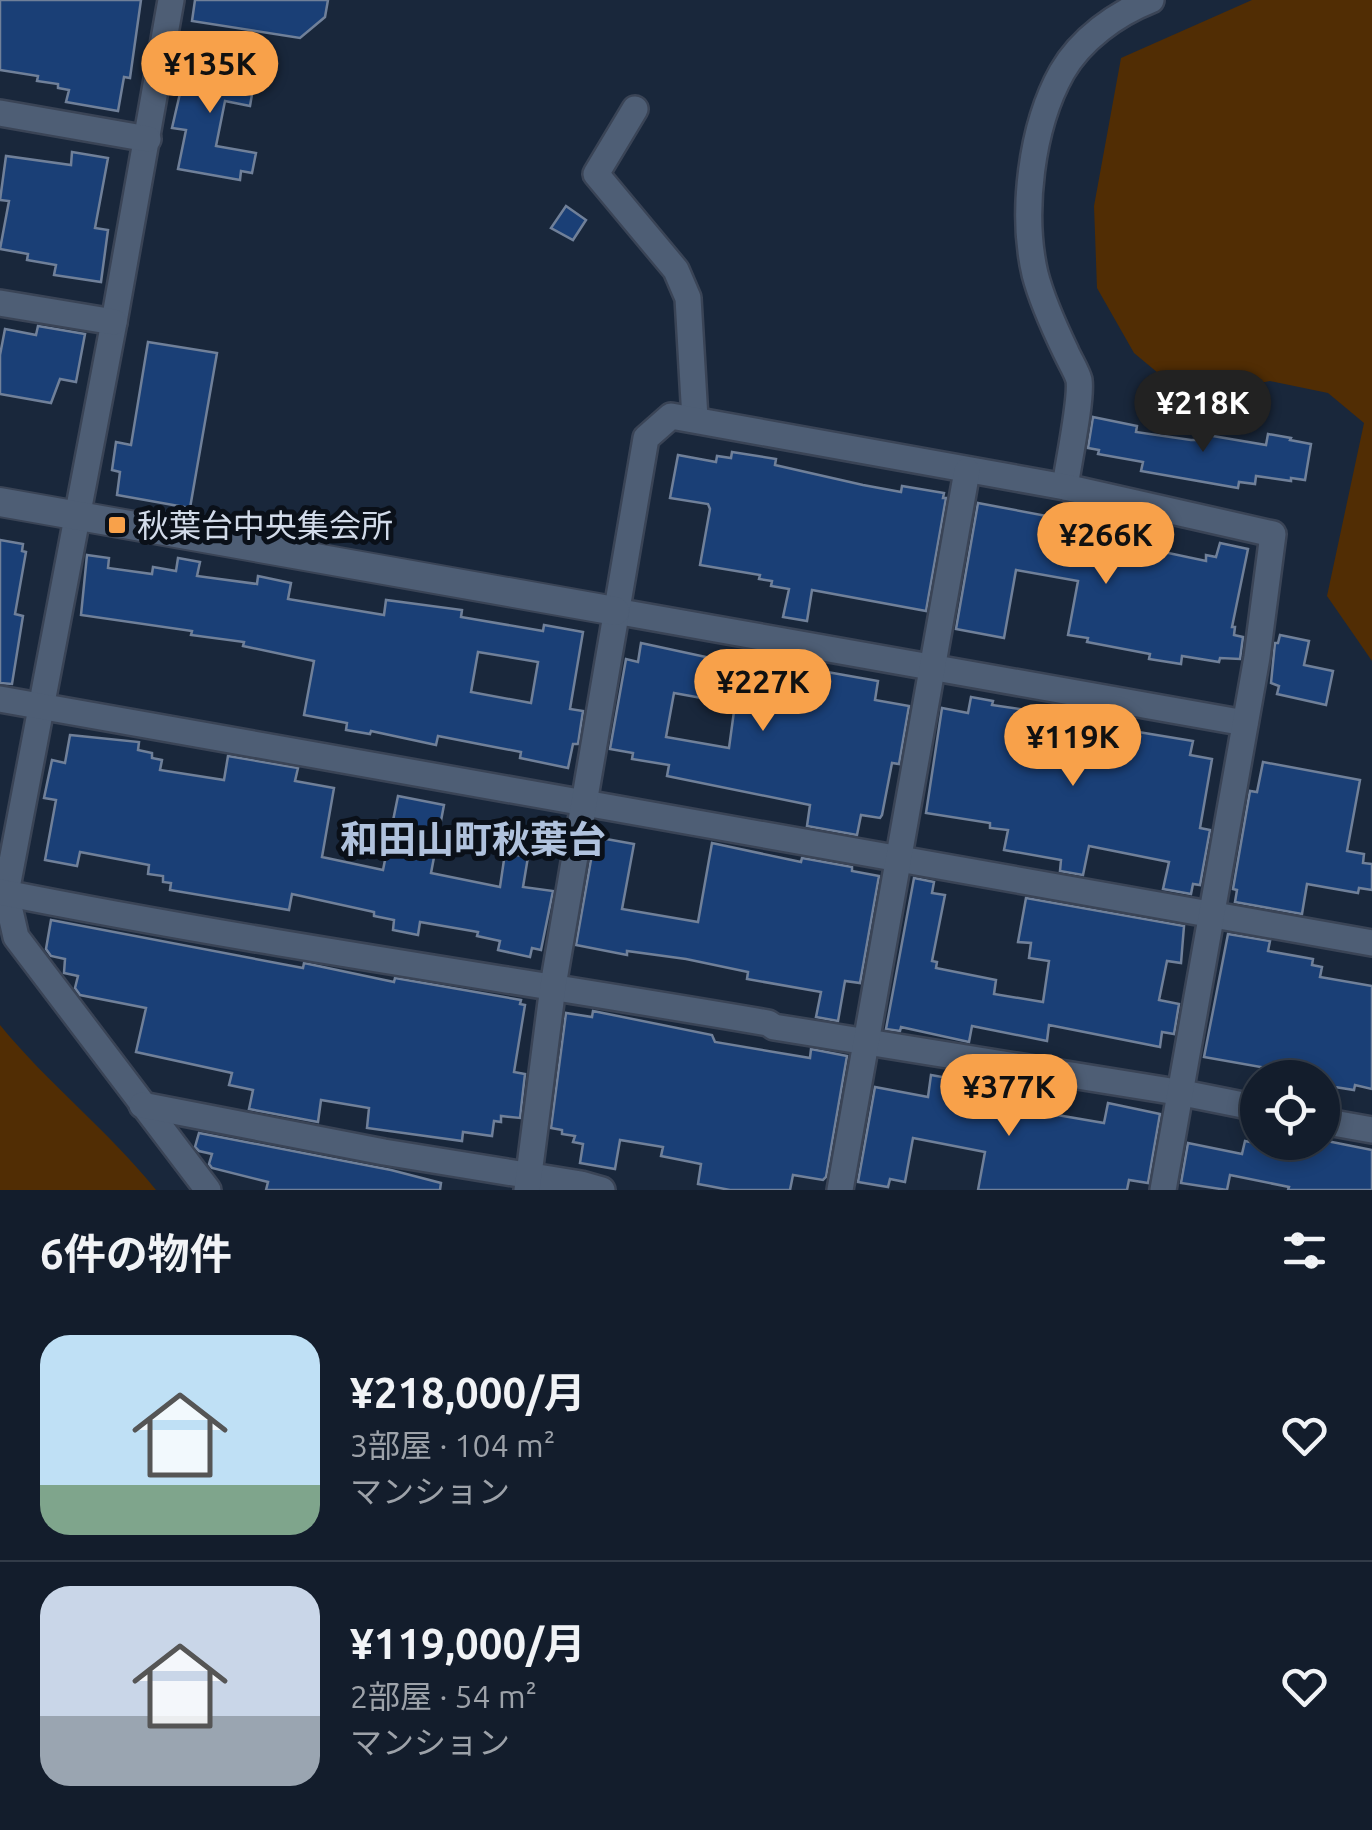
<!DOCTYPE html>
<html lang="ja">
<meta charset="utf-8">
<style>
:root{--surface:#131d2c;--page:#202a38;--text:#f1f3f6;--muted:#9da2a9;--line:#323b48;--accent:#f8a14a}
body{margin:0;font-family:Ubuntu,"Noto Sans JP",sans-serif;background:var(--page);color:var(--text);height:100vh;display:flex;flex-direction:column;font-size:38px;white-space:nowrap}
*{box-sizing:border-box;margin:0}
p{font-size:32px;color:var(--muted)}
.icon{flex:none;width:55px;height:55px;fill:none;stroke:currentColor;stroke-width:2;stroke-linecap:round;stroke-linejoin:round}
.map{position:relative;height:1190px;overflow:hidden}
.panel{display:flex;flex-direction:column;background:var(--surface);flex:1}
.panel>*{flex:none}
.fabs{position:absolute;left:1240px;top:1060px;display:grid;gap:20px}
.fabs a{display:grid;place-items:center;width:100px;height:100px;border-radius:50%;background:var(--surface);box-shadow:0 5px 15px #0003,0 0 0 2px var(--line);font-size:50px}
.price{position:absolute;translate:-50% -85px;padding:0 22px;border-radius:35px;background:var(--accent);color:#111;font-size:32px;line-height:65px;filter:drop-shadow(0 2px 5px #0008)}
.price::after{content:'';position:absolute;left:50%;top:60px;width:30px;height:22px;margin-left:-15px;background:inherit;clip-path:polygon(0 0,100% 0,50% 100%)}
.price.selected{background:#222;color:#fff}
ul{padding:0;list-style:none}
li{display:flex;align-items:center;gap:30px;height:250px;padding:0 40px}
li+li{border-top:2px solid var(--line)}
li span{display:grid;place-items:center;flex:none;width:280px;height:200px;border-radius:30px;color:#555}
li>.icon{margin-inline-start:auto}
span .icon{width:120px;height:120px;fill:#fffc;stroke-width:1}
li b{font-size:42px}
h2{display:flex;justify-content:space-between;align-items:center;height:120px;padding:0 40px;font-size:42px}
.map>svg:first-child{display:block}
.green{fill:#512d04}
.building{fill:#1a3f76;stroke:#708099;stroke-width:2.5;fill-rule:evenodd}
.lines{fill:none;stroke-linecap:round;stroke-linejoin:round}
.minor-casing{stroke:#3a4456;stroke-width:30}
.tertiary-casing{stroke:#3a4456;stroke-width:32}
.minor{stroke:#4e5e75;stroke-width:25}
.tertiary{stroke:#4e5e75;stroke-width:28}
.poi-dot{fill:#f8a14a;stroke:#0a1019;stroke-width:4}
.labels{text-anchor:middle;dominant-baseline:central;stroke-width:10;stroke-linejoin:round;paint-order:stroke}
.poi-label{font-size:32px;fill:#d2dbe9;stroke:#0a1019;text-anchor:start}
.quarter-label{font-size:38px;font-weight:bold;fill:#b0c2dd;stroke:#0a1019}
</style>
<div class="map">
<svg width="1372" height="1190" viewBox="0 0 1372 1190">
<rect width="100%" height="100%" fill="#19273b"/>
<!-- green -->
<g class="green">
<path d="M1252 0H1372V661L1327 596 1364 423 1328 393 1270 381 1187 397 1134 353 1097 288 1094 206 1121 58Z"/>
<path d="M0 1025C48 1084 109 1131 156 1190H0Z"/>
</g>
<!-- building -->
<g class="building">
<path d="M0 0H141L130 78 124 77 118 111 66 102 69 90 58 88V84L37 81 38 76 0 70Z"/>
<path d="M195 0H328L325 17 300 38 192 21Z"/>
<path d="M179 57 256 71 250 106 225 101 216 146 256 153 252 173 241 171 240 180 178 169 186 130 172 128 181 89 172 87Z"/>
<path d="M72 152 108 158 95 228 108 230 101 282 54 275 56 265 27 260 28 254 0 249 9 201 0 200 6 156 71 165Z"/>
<path d="M566 206 586 220 573 240 551 228Z"/>
<path d="M38 326 85 334 76 382 60 379 51 403 0 394V355L5 329 36 335Z"/>
<path d="M148 342 217 353 190 508 117 495 120 472 112 470 116 442 131 445Z"/>
<path d="M1093 417 1137 426 1136 432 1191 440H1206L1207 435 1266 445 1268 434 1291 438 1290 440 1311 444 1305 480 1291 478V481L1256 476 1255 484 1239 482 1238 488 1141 471 1143 462 1098 454 1099 450 1088 448Z"/>
<path d="M732 452 776 459 775 465 863 485 901 492 902 486 944 493 943 498H946L926 611 812 590 807 621 783 617 789 589 771 586 772 581 759 579 760 575 700 565 710 509 708 504 670 498 678 455 716 462 717 456 731 458Z"/>
<path d="M978 503 1073 521 1071 528 1141 541 1140 547 1206 561V555L1216 557 1220 543 1248 549 1232 627H1235L1234 635 1243 637 1240 659 1220 658 1219 662 1182 656 1181 664 1149 659 1150 654 1087 642 1088 638 1068 635 1078 581 1016 570 1004 638 956 629Z"/>
<path d="M0 540 23 544 22 551 26 552 15 614 23 616 12 684 0 683Z"/>
<path d="M87 555 109 558 108 568 152 574 153 567 176 571 178 558 200 562 197 576 257 584 258 576 291 583 288 599 384 615 386 600 462 610 461 617 543 631 544 625 583 632 570 709 583 711 578 744H573L568 768 520 758 521 752 484 745 438 736 436 745 371 731 370 734 346 730 347 723 304 715 314 661 243 646 244 642 191 635 192 631 81 615ZM478 652 538 662 531 703 471 692Z"/>
<path d="M1280 635 1309 641 1304 665 1333 671 1326 705 1277 694 1279 686 1271 683 1275 643H1278Z"/>
<path d="M641 643 729 662 728 669 766 676 763 690 806 696 808 684 825 687 827 672 878 681 875 700 909 706 899 764 892 763 882 815 880 818 861 815 857 835 807 826 810 805 667 776 669 765 632 759 633 753 610 749 626 659 638 662ZM674 693 735 704 729 748 666 737Z"/>
<path d="M971 697 993 701 992 705 1047 713 1046 718 1113 733 1114 728 1193 741 1190 755 1212 759 1200 828 1210 830 1200 885 1193 884 1191 894 1163 889 1169 862 1089 846 1083 875 1060 871 1061 860 1004 850 1008 830 990 828V823L926 813 942 708 968 713Z"/>
<path d="M70 735 139 742 138 750 152 753V758L162 760 160 770 224 780 228 756 298 768 295 781 334 788 322 857 383 870 398 796 444 805 431 873 500 887 505 853 528 857 523 887 553 891 541 950 532 948 530 957 498 950 500 941 477 936 478 932 420 922 418 935 393 930 394 920 374 916V912L292 894 289 910 170 890 171 883 163 882V876L148 874 149 865 80 852 77 866 45 860 56 800 44 798 52 760 65 763Z"/>
<path d="M1263 762 1360 780 1347 851 1364 854 1363 863 1372 864V890L1359 888 1358 893 1307 884 1302 914 1235 902 1237 890 1233 889 1250 791 1257 792Z"/>
<path d="M595 837 634 844 622 909 698 922 712 843 801 862 802 858 852 867V871L879 876 860 983 845 981 838 1021 816 1017 821 992 747 979 748 972 686 959 627 951V955L576 945Z"/>
<path d="M914 878 934 882 932 893 945 895 932 961 937 962 936 968 996 980 994 994 1043 1002 1049 961 1029 958 1031 943 1018 942 1026 898 1184 926 1181 963 1167 961 1159 1000 1179 1004 1174 1034 1162 1032 1160 1047 1049 1025 1047 1041 972 1026 969 1042 901 1027 900 1031 886 1029Z"/>
<path d="M51 920 303 968 304 963 394 982 395 978 521 1000 520 1004 525 1005 514 1072 525 1074 520 1118 501 1116V1122L494 1121 492 1136 463 1132 462 1141 367 1128 369 1108 321 1100 318 1122 249 1109 253 1090 229 1085 232 1073 136 1052 146 1008 80 995 75 988 78 976 64 973 65 959 51 956 46 949Z"/>
<path d="M1228 934 1270 941 1268 951 1313 959 1312 965 1322 967 1320 977 1372 986V1089L1355 1085 1354 1090 1322 1085V1078L1204 1057Z"/>
<path d="M593 1011 712 1035 715 1042 810 1058 811 1049 847 1056 826 1177 823 1180 793 1175 790 1190H730L709 1186 698 1184 701 1164 661 1156 663 1147 620 1140 615 1169 580 1163 583 1144 573 1142 575 1136 562 1134V1130L551 1128 566 1013 592 1017Z"/>
<path d="M931 1075 1031 1093 1028 1110 1104 1123 1108 1103 1160 1114 1148 1183 1129 1180 1127 1190H978L985 1152 913 1138 905 1182 890 1179 888 1187 858 1182 875 1087 928 1097Z"/>
<path d="M199 1133 391 1170 441 1183 440 1190H266L268 1182 212 1168 209 1164 212 1154 199 1151 195 1147Z"/>
<path d="M1322 1140 1372 1150V1190H1288L1289 1187 1230 1175 1227 1190 1181 1183 1188 1143 1242 1154 1245 1141 1274 1147 1275 1142H1322Z"/>
</g>
<g class="lines">
<!-- minor casing -->
<g class="minor-casing">
<g id="minor">
<path d="M171 0 114 322 6 893 16 937 208 1190"/>
<path d="M635 109 596 174 676 270 688 298 695 419"/>
<path d="M0 113 148 139"/>
<path d="M0 303 114 322"/>
<path d="M1065 487C1068 465 1082 399 1079 380 1077 372 1070 361 1066 352 1054 327 1042 301 1035 274 1021 213 1031 127 1062 72 1081 39 1116 14 1151 0"/>
<path d="M615 611 1245 723"/>
<path d="M0 699 1372 943"/>
<path d="M0 892C255 943 512 979 768 1023L774 1027 1183 1093 1258 1108"/>
<path d="M142 1105 384 1152 581 1184 602 1190"/>
<path d="M1322 1121 1372 1130"/>
<path d="M527 1190 553 986 646 438 671 416 1065 487 1273 534 1257 657 1163 1190"/>
<path d="M840 1190 967 471"/>
</g>
</g>
<!-- tertiary casing -->
<g class="tertiary-casing">
<path id="tertiary" d="M0 502 615 611"/>
</g>
<!-- minor -->
<use href="#minor" class="minor"/>
<!-- tertiary -->
<use href="#tertiary" class="tertiary"/>
</g>
<!-- markers -->
<rect class="poi-dot" x="107" y="515" width="20" height="20" rx="5"/>
<g class="labels">
<!-- poi labels -->
<g class="poi-label">
<text x="137" y="525">秋葉台中央集会所</text>
</g>
<!-- quarter labels -->
<g class="quarter-label">
<text x="473" y="839">和田山町秋葉台</text>
</g>
</g>
</svg>
<div class="fabs">
<a><svg class="icon" aria-label="locate" viewBox="0 0 24 24"><circle cx="12" cy="12" r="6"/><path d="M12 2v4M12 18v4M2 12h4M18 12h4"/></svg></a>
</div>
<b class="price" style="left:210px;top:116px">¥135K</b>
<b class="price selected" style="left:1203px;top:455px">¥218K</b>
<b class="price" style="left:1106px;top:587px">¥266K</b>
<b class="price" style="left:763px;top:734px">¥227K</b>
<b class="price" style="left:1073px;top:789px">¥119K</b>
<b class="price" style="left:1009px;top:1139px">¥377K</b>
</div>
<section class="panel">
<h2>6件の物件<svg class="icon" aria-label="filters" viewBox="0 0 24 24"><path d="M4 7h16M4 17h16"/><circle cx="9" cy="7" r="2"/><circle cx="15" cy="17" r="2"/></svg></h2>
<ul>
<li><span style="background:linear-gradient(#bfe0f5 75%,#7fa58c 0)"><svg class="icon" aria-label="home" viewBox="0 0 24 24"><path d="M3 11l9-7 9 7M6 9v11h12V9"/></svg></span><div><b>¥218,000/月</b><p>3部屋 · 104 m²</p><p>マンション</p></div><svg class="icon" aria-label="heart" viewBox="0 0 24 24"><path d="M12 20l-8-8c-3-5 5-10 8-4 3-6 11-1 8 4z"/></svg></li>
<li><span style="background:linear-gradient(#c9d6e8 65%,#9aa5b1 0)"><svg class="icon" aria-label="home" viewBox="0 0 24 24"><path d="M3 11l9-7 9 7M6 9v11h12V9"/></svg></span><div><b>¥119,000/月</b><p>2部屋 · 54 m²</p><p>マンション</p></div><svg class="icon" aria-label="heart" viewBox="0 0 24 24"><path d="M12 20l-8-8c-3-5 5-10 8-4 3-6 11-1 8 4z"/></svg></li>
</ul>
</section>
